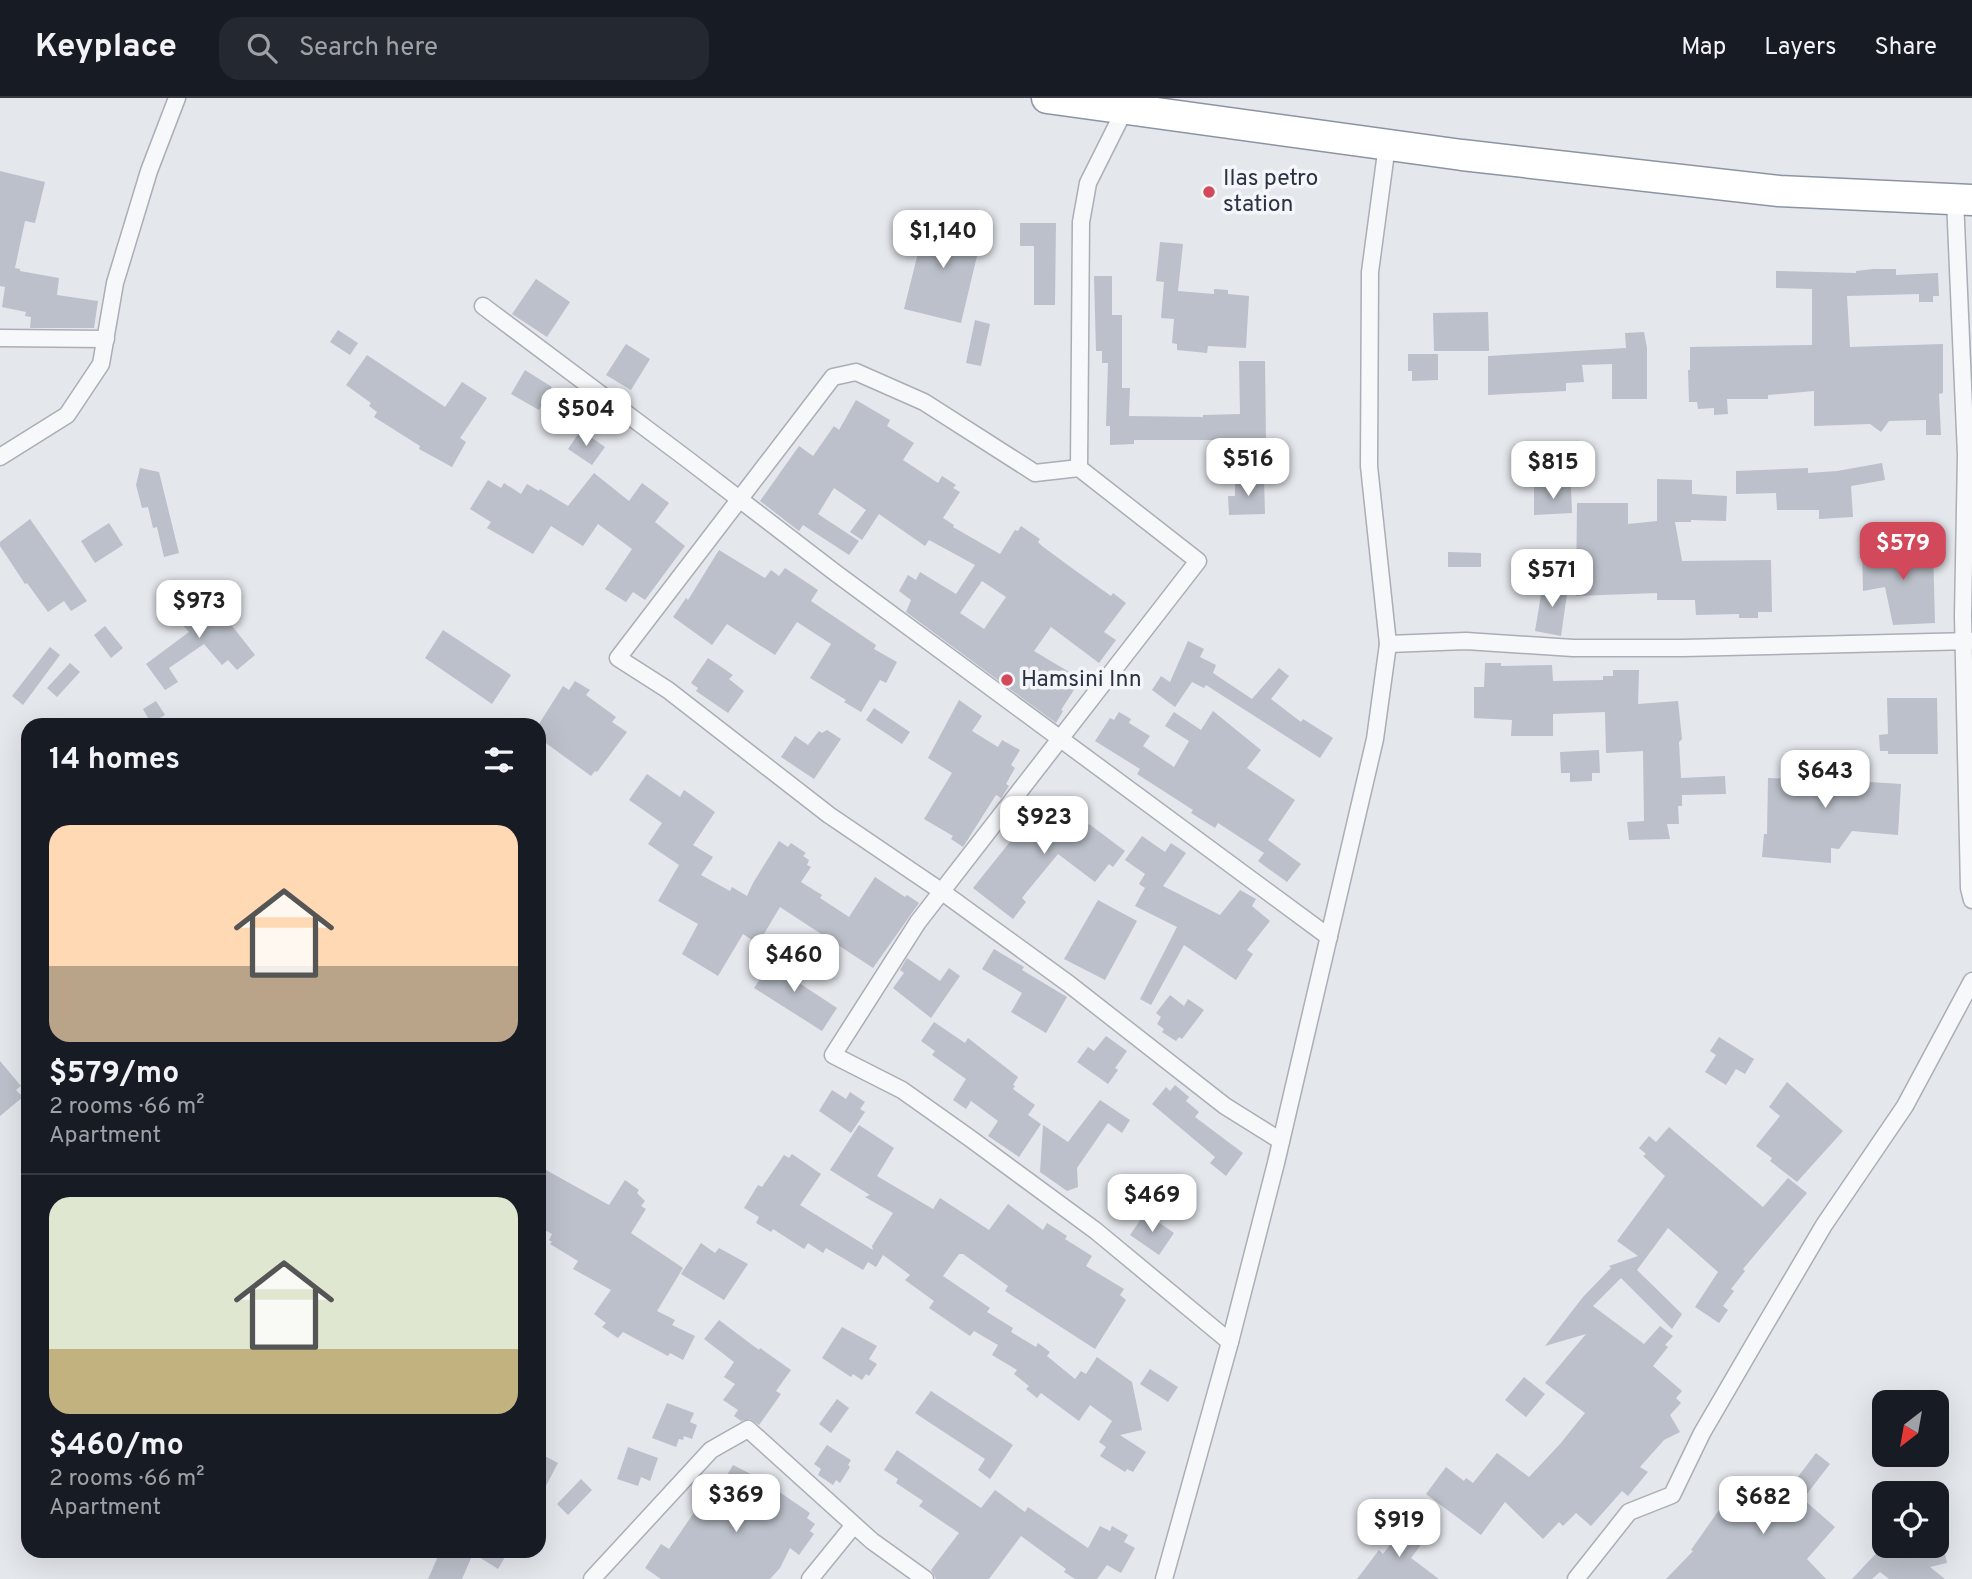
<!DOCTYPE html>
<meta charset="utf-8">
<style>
:root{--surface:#171b24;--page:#242831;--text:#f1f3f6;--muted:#9ea1a6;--line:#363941;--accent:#d1495b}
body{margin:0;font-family:Overpass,sans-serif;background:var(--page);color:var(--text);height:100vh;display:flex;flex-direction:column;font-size:26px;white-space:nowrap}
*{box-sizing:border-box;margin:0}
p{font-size:23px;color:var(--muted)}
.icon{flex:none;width:38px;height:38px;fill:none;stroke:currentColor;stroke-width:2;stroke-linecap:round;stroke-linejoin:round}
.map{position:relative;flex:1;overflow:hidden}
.panel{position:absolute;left:21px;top:620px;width:525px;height:840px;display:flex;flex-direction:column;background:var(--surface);border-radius:21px;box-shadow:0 7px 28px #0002}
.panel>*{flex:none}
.needle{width:46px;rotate:211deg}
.buttons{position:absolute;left:1872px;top:1292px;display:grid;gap:14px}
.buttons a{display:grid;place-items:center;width:77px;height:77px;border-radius:14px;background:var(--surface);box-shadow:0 7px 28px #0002;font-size:35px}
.price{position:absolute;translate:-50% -60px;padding:0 16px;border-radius:14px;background:#fff;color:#222;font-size:23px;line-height:46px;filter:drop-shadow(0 2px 4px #0008)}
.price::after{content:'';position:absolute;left:50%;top:42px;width:21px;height:16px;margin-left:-10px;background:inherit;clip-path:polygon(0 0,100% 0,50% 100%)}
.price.active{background:var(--accent);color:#fff}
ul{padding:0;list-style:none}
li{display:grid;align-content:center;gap:14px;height:371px;padding:0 28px}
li+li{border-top:2px solid var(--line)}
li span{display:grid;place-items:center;height:217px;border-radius:21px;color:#555}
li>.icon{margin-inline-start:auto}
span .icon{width:126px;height:126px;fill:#fffc;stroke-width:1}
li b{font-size:30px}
h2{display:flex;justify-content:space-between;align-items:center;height:84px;padding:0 28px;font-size:30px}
header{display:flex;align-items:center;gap:42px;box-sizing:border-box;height:98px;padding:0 35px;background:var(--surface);border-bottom:2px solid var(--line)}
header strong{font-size:33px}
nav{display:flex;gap:38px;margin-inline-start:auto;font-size:24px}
.search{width:490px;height:63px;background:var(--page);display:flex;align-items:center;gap:18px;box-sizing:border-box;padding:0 24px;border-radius:21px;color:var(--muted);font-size:26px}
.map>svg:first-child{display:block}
.building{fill:#bbc0ca;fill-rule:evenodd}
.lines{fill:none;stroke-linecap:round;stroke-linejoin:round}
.street-casing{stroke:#a9aeb7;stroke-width:19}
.highway-casing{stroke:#8b94a3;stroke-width:33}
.street{stroke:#f7f8fa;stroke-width:16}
.highway{stroke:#fff;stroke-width:30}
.poi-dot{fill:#d1495b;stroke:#f4f6f9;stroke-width:2.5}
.labels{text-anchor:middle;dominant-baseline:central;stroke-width:7;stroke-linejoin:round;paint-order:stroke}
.poi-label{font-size:23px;fill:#2b3445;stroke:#f4f6f9;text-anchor:start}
</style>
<header>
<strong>Keyplace</strong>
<div class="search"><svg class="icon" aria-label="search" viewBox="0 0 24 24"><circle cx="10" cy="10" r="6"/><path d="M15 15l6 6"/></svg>Search here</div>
<nav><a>Map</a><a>Layers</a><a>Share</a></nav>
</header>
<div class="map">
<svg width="1972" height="1481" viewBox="0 0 1972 1481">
<rect width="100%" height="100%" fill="#e4e7ec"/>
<!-- building -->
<g class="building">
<path d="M0 73 45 84 35 125 25 123 15 170 20 171V173L59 180 57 197 98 203 94 230H30L31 219 25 218 26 214 2 209 5 189 0 188Z"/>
<path d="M927 119 970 129 969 133 982 137 961 225 904 211Z"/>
<path d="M1020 125H1056L1055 207H1034V148H1020Z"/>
<path d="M1160 144 1183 146 1178 193 1214 196V191L1228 192V196L1249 198 1246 250 1208 248 1207 255 1177 252V246L1172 245 1174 221 1161 220 1164 184 1156 183Z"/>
<path d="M1873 171H1896V177L1938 175 1939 198H1933V204H1919V196L1847 198 1850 249 1943 246V295L1939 296 1941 337H1926V322L1889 323 1881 334 1870 326 1814 328V293L1768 297V301H1727L1728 316 1714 317V310L1698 311 1697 304H1689L1688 272H1690V249L1812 247V191L1776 190V173L1856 175V173Z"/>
<path d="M1094 178H1112V217H1122V290H1130L1129 318 1203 319V317L1240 316 1239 263H1265L1266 342H1134V346L1110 347V328H1106L1108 265H1102V253H1096Z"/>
<path d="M536 181 570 204 547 239 512 216Z"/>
<path d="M1488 214 1489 253H1434L1433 215Z"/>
<path d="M975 222 990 226 981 268 966 265Z"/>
<path d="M338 232 358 245 350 257 330 244Z"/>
<path d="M1644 234 1647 250V301H1612V266L1582 267 1584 284 1566 285V293L1488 297V258L1626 250 1625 235Z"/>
<path d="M626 246 650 261 631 292 606 277Z"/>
<path d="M1408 256H1438V282L1412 283V273H1408Z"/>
<path d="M367 257 445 309 462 284 487 300 460 340 466 344 452 369 419 351 420 348 374 319 377 314 369 308 371 305 346 287Z"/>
<path d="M525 272 552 289 539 312 511 296Z"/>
<path d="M856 302 890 322 887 328 914 345 903 362 938 385 942 378 956 387 953 390 960 394 943 420 954 427 953 429 1000 456 1015 432 1018 433 1021 428 1040 441 1038 444 1042 448 1069 468 1111 498 1113 495 1126 505 1104 534 1116 542 1099 565 1051 529 1034 553 1081 581 1061 612 1063 613 1056 625 906 514 911 502 899 493 908 477 916 482 920 474 956 496 975 467 929 442 925 448 879 416 862 442 850 434 866 412 834 390 818 416 859 443 849 457 803 427 799 433 760 403 799 348 813 358 834 328 839 332ZM982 483 1006 499 984 531 960 515Z"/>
<path d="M581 332 605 349 592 367 568 351Z"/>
<path d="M1882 365 1885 382 1851 388 1853 419 1819 421V412H1777L1776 395 1736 396V373L1808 370V375L1837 373Z"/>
<path d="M140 370 159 374 179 455 164 459 157 429 153 430 148 409 142 410 136 387Z"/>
<path d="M594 375 629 403 642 385 669 405 655 424 685 448 645 502 633 494 626 504 605 491 632 451 598 426 583 448 551 428 533 456 487 430 491 424 470 411 488 382 501 390 504 385 521 396 527 386 539 393 540 391 568 408Z"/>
<path d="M1235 381H1264L1265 416 1229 417 1228 398H1235Z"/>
<path d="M1657 381 1692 382V396L1727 398 1726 423 1691 422V424H1675L1682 463 1771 462 1772 514H1758V520H1739V516L1696 517 1695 502H1657V495L1576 498 1577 405H1628V426L1657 423Z"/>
<path d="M1534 389H1571L1572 415 1534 417Z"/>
<path d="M30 421 87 503 71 513 64 503 48 514 27 485 25 486 0 448V444Z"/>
<path d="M109 425 123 447 95 465 81 443Z"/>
<path d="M1933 449 1935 525 1893 527 1885 489 1863 493 1862 451Z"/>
<path d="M719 452 765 480 771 472 779 478 785 470 818 492 811 503 876 547 874 551 897 564 886 585 880 582 861 614 844 604 846 602 810 580 831 546 797 524 775 557 727 526 712 547 673 519 686 500 688 502Z"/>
<path d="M1448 454 1481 455V469H1448Z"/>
<path d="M1543 485 1568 489 1561 538 1535 533Z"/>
<path d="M177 493 194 512 204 505 220 523 225 519 255 557 237 572 228 562 222 567 204 546 169 570 178 584 165 592 146 566 189 534 163 506Z"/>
<path d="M105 528 123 550 111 560 94 537Z"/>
<path d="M443 532 511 577 492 606 425 560Z"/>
<path d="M1188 543 1204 551 1200 559 1216 567 1213 575 1252 601 1279 570 1289 578 1271 601 1301 624 1303 621 1333 640 1320 660 1206 587 1204 590 1192 584 1175 609 1152 592 1161 578 1170 584Z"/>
<path d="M50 549 60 557 23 607 12 598Z"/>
<path d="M708 560 733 577 729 581 744 593 728 615 696 593 698 590 691 585Z"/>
<path d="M70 565 80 574 57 599 47 590Z"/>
<path d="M1485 565H1501V568L1552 567 1553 583 1603 582V578H1613V572H1639L1638 606 1678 603 1682 641 1679 644 1681 680 1725 678 1726 696 1682 697V708H1678L1679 726H1667L1670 741 1629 742 1627 724 1644 723 1643 653 1606 655 1605 614 1553 616V638H1511L1512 622 1474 620V589H1484Z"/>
<path d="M575 583 590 592 586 597 616 619 612 624 627 634 597 674 595 673 591 678 539 640V626L563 588 569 592Z"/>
<path d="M1887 600H1937L1938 656H1888V653H1880L1879 637 1888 636Z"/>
<path d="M959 602 982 618 972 633 998 649 1002 642 1020 652 1011 667 1015 670 1006 686 1009 688 1001 700 996 697 963 749 951 741 953 738 924 721 952 675 928 660Z"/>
<path d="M156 603 165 617 151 625 143 611Z"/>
<path d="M874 610 910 634 902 646 866 622Z"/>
<path d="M1213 613 1261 652 1247 670 1295 702 1268 742 1301 766 1287 784 1258 763 1264 755 1218 725 1215 730 1191 715 1193 712 1137 676 1140 671 1095 643 1110 620 1114 622 1119 614 1131 621 1129 625 1150 638 1143 648 1174 669 1189 643 1165 628 1174 614 1201 632Z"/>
<path d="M827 632 841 641 814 681 781 659 795 638 808 647 819 633 822 635Z"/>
<path d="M1599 652 1600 675H1592V683L1570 684V675H1561L1560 654Z"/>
<path d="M1799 652 1840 655 1838 682 1901 686 1898 737 1852 733 1839 751 1831 750V765L1762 759 1764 736H1767L1768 680 1797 681Z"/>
<path d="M647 676 680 699 684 692 715 714 693 747 713 759 701 777 730 793 732 789 747 798 753 785 779 743 788 749 791 745 806 755 803 758 809 762 807 767 811 769 801 784 822 797 820 800 849 819 875 779 905 799 907 797 919 805 873 870 780 809 758 846 743 836 718 878 682 856 698 826 658 803 679 767 648 746 662 725 629 702Z"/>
<path d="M1045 700 1085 731 1089 726 1125 753 1113 769 1109 766 1095 784 1058 756 1025 796 1022 800 1026 804 1013 821 973 790Z"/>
<path d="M1142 738 1165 754 1171 745 1186 755 1163 788 1220 817 1240 792 1256 801 1252 808 1270 823 1247 852 1253 856 1236 882 1184 847 1151 907 1140 901 1177 829 1135 808 1145 790 1139 786 1145 776 1125 762Z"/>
<path d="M1098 802 1137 823 1105 882 1064 861Z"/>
<path d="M994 851 1024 869 1022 872 1067 899 1046 935 1011 914 1022 895 982 871Z"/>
<path d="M776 857 804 876 799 885 837 910 822 933 754 890Z"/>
<path d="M907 860 940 883 949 870 960 878 931 920 893 890 904 875 900 872Z"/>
<path d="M1170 897 1184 908 1188 901 1204 912 1182 941 1179 939 1176 943 1162 934 1164 931 1157 926 1161 919 1156 915Z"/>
<path d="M934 924 965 945 968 940 1018 979 1013 987 1015 988 1013 991 1035 1007 1028 1017 1041 1026 1019 1059 988 1038 998 1023 971 1003 966 1011 953 1002 966 981 932 957 935 953 921 943Z"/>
<path d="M1106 938 1127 953 1115 970 1118 972 1108 986 1077 964 1088 949 1094 953Z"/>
<path d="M1719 939 1754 961 1745 976 1736 971 1726 987 1705 974 1716 957 1710 953Z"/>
<path d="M0 963 21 988 16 992 23 999 0 1018Z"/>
<path d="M1787 984 1843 1033 1797 1084 1770 1063 1772 1060 1756 1048 1780 1018 1769 1009Z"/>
<path d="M1175 987 1189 999 1186 1003 1199 1014 1195 1019 1243 1055 1226 1078 1210 1065 1215 1059 1152 1006 1166 989 1170 993Z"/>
<path d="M832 992 846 1001 850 994 865 1004 860 1011 865 1014 851 1035 819 1013Z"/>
<path d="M1100 1002 1130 1022 1122 1035 1108 1025 1077 1070 1078 1089 1067 1093 1040 1074 1043 1027 1068 1044Z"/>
<path d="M859 1027 894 1050 877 1078 933 1111 940 1100 989 1132 1008 1106 1043 1132 1047 1125 1067 1138 1065 1141 1092 1158 1086 1168 1124 1191 1120 1197 1126 1202 1095 1251 1005 1193 1008 1188 963 1156H959L943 1178 990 1210 987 1214 1013 1230 1011 1234 1036 1249 1038 1245 1050 1254 1047 1258 1075 1281 1081 1273 1086 1276 1097 1259 1132 1284 1142 1332 1120 1337 1146 1354 1133 1374 1127 1371 1125 1374 1100 1358 1106 1349 1099 1344 1112 1323 1090 1307 1079 1323 1041 1295 1037 1300 1026 1291 1029 1288 1014 1276 1017 1272 992 1257 998 1247 974 1233 970 1238 929 1210 934 1203 905 1182 910 1177 883 1157 876 1169 868 1164 863 1172 826 1150 823 1155 808 1145 804 1151 773 1131 771 1134 756 1125 759 1119 744 1110 758 1087 762 1089 784 1057 789 1060 792 1056 821 1076 800 1107 873 1152 872 1148 893 1115 865 1099 870 1097 830 1072Z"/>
<path d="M1669 1029 1763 1109 1788 1080 1807 1095 1743 1171 1745 1173 1731 1191 1734 1193 1723 1208 1728 1212 1719 1225 1695 1209 1718 1174 1668 1130 1637 1172 1682 1216 1672 1231 1621 1180 1593 1208 1644 1246 1660 1228 1673 1238 1665 1247 1668 1249 1653 1268 1682 1293 1676 1300 1681 1305 1670 1317 1680 1334 1664 1342 1640 1369 1648 1374 1628 1398 1622 1393 1591 1428 1576 1415 1563 1428 1559 1424 1543 1441 1505 1404 1481 1437 1426 1396 1446 1369 1464 1383 1466 1380 1473 1385 1497 1355 1529 1379 1560 1346 1585 1315 1545 1285 1586 1236 1545 1248 1583 1199 1611 1170 1609 1168 1638 1158 1617 1143 1665 1078 1643 1058 1646 1056 1639 1050 1649 1038 1656 1044Z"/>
<path d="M546 1072 609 1107 625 1082 639 1092 637 1095 645 1103 641 1108 646 1111 631 1135 683 1170 657 1213 675 1222 672 1227 695 1238 683 1262 670 1255 668 1258 623 1234 618 1240 602 1229 606 1225 594 1216 611 1192 573 1171 578 1163 550 1146 552 1144 549 1142 552 1136 539 1129V1084Z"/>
<path d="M1145 1115 1174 1135 1159 1157 1130 1137Z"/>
<path d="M701 1145 715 1155 719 1150 748 1166 724 1202 681 1176Z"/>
<path d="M719 1222 759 1252 760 1250 791 1272 776 1293 781 1296 759 1327 750 1321 741 1323 734 1318 738 1312 723 1302 735 1286 724 1279 734 1264 704 1241Z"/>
<path d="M842 1229 877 1248 869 1261 877 1266 869 1278 866 1276 862 1282 853 1276 851 1279 822 1260Z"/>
<path d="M1150 1271 1178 1289 1168 1304 1140 1286Z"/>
<path d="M1524 1279 1545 1296 1526 1319 1505 1302Z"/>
<path d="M931 1293 1013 1347 990 1381 978 1372 985 1361 915 1315Z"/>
<path d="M837 1301 849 1310 831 1335 819 1326Z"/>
<path d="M667 1305 694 1315 690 1324 697 1327 692 1341 684 1338 683 1342 679 1341 676 1349 652 1340Z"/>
<path d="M827 1347 851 1362 848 1367 850 1369 840 1385 836 1382 833 1387 818 1377 821 1371 814 1366Z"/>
<path d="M628 1349 658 1360 650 1383 641 1379 638 1388 617 1381Z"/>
<path d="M897 1352 981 1410 995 1392 1025 1414 1028 1409 1088 1450 1100 1428 1110 1433 1112 1428 1128 1437 1124 1444 1135 1450 1121 1475 1107 1467 1097 1481H1075L1064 1474 1066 1471 1021 1438 989 1481H936L931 1472 959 1435 919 1408 923 1403 896 1385 898 1381 884 1372Z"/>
<path d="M539 1355 558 1365 539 1401Z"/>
<path d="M1816 1355 1830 1366 1803 1401 1835 1429 1807 1461 1826 1481H1666L1693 1453 1691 1452 1726 1402 1747 1417 1781 1379 1791 1388Z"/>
<path d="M733 1367 776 1389 775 1391 810 1415 807 1420 815 1426 810 1433 814 1436 799 1457 790 1450 780 1470 770 1481H661L645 1470 661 1446 669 1451 704 1400 711 1404Z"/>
<path d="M581 1381 592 1392 568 1417 557 1406Z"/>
<path d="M1407 1425 1426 1440 1411 1460 1439 1481H1357L1379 1452 1383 1456Z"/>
<path d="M1884 1447H1899L1914 1458 1943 1447 1947 1465 1930 1469 1945 1481H1889L1880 1474 1872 1481H1852Z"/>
<path d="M454 1452 471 1460 462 1481H428L440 1454 451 1459Z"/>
<path d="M468 1452H509L498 1471Z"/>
</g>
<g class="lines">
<!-- street casing -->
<g class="street-casing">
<g id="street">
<path d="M1125 11 1088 85 1081 124 1079 370 1198 463 918 824 833 957 902 992 971 1041 1096 1133 1230 1244 1164 1481"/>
<path d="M1955 101 1966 357 1963 518 1969 790 1972 802"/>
<path d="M483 208 687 361 837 476 1329 839"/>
<path d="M0 240 106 241"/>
<path d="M0 359 67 317 101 266 115 185 149 73 177 0"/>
<path d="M1079 370 1035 375 924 304 856 274 833 279 618 560 668 592 829 717 941 793 1069 886 1225 1008 1281 1043"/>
<path d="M1388 546 1466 543 1573 550H1683L1972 543"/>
<path d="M1230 1244 1276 1065 1375 641 1388 546 1369 368 1370 174 1387 47"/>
<path d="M592 1481 711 1352 748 1331 872 1443 925 1481"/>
<path d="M810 1481 854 1427"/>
<path d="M1576 1481 1629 1414 1672 1397 1702 1335 1755 1244 1824 1127 1905 1008 1972 883"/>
</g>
</g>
<!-- highway casing -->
<g class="highway-casing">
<path id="highway" d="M1047 0 1462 57 1779 93 1972 102"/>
</g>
<!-- street -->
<use href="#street" class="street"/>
<!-- highway -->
<use href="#highway" class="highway"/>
</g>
<!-- markers -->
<g class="poi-dot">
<circle cx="1209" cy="94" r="7"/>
<circle cx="1007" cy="582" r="7"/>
</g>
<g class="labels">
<!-- poi labels -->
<g class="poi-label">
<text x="1223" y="81">Ilas petro<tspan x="1223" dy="26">station</tspan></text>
<text x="1021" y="582">Hamsini Inn</text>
</g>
</g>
</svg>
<div class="buttons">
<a><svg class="needle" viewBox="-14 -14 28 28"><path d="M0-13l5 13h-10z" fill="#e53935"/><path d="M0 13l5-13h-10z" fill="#9ea1a6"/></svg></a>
<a><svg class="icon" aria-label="locate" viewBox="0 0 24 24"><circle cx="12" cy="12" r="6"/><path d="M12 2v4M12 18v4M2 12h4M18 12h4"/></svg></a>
</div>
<b class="price" style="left:943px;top:172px">$1,140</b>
<b class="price" style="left:586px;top:350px">$504</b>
<b class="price" style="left:1248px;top:400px">$516</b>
<b class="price" style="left:1553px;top:403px">$815</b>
<b class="price active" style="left:1903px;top:484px">$579</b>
<b class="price" style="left:1552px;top:511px">$571</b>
<b class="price" style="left:199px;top:542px">$973</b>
<b class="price" style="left:1825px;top:712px">$643</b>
<b class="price" style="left:1044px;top:758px">$923</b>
<b class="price" style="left:794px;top:896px">$460</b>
<b class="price" style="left:1152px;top:1136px">$469</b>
<b class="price" style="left:736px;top:1436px">$369</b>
<b class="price" style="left:1763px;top:1438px">$682</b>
<b class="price" style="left:1399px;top:1461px">$919</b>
<section class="panel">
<h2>14 homes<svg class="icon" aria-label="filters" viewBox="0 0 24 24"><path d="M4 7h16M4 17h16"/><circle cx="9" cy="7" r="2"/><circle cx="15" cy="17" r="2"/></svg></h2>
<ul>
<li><span style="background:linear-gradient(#ffd9b3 65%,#b9a48a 0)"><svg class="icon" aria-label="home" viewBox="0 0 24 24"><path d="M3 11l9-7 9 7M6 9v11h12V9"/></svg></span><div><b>$579/mo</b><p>2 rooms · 66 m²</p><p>Apartment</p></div></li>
<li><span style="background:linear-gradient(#dfe7d0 70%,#c2b280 0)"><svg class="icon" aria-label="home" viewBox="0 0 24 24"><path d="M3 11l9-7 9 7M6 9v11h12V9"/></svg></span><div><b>$460/mo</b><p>2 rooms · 66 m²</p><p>Apartment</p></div></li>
</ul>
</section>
</div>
